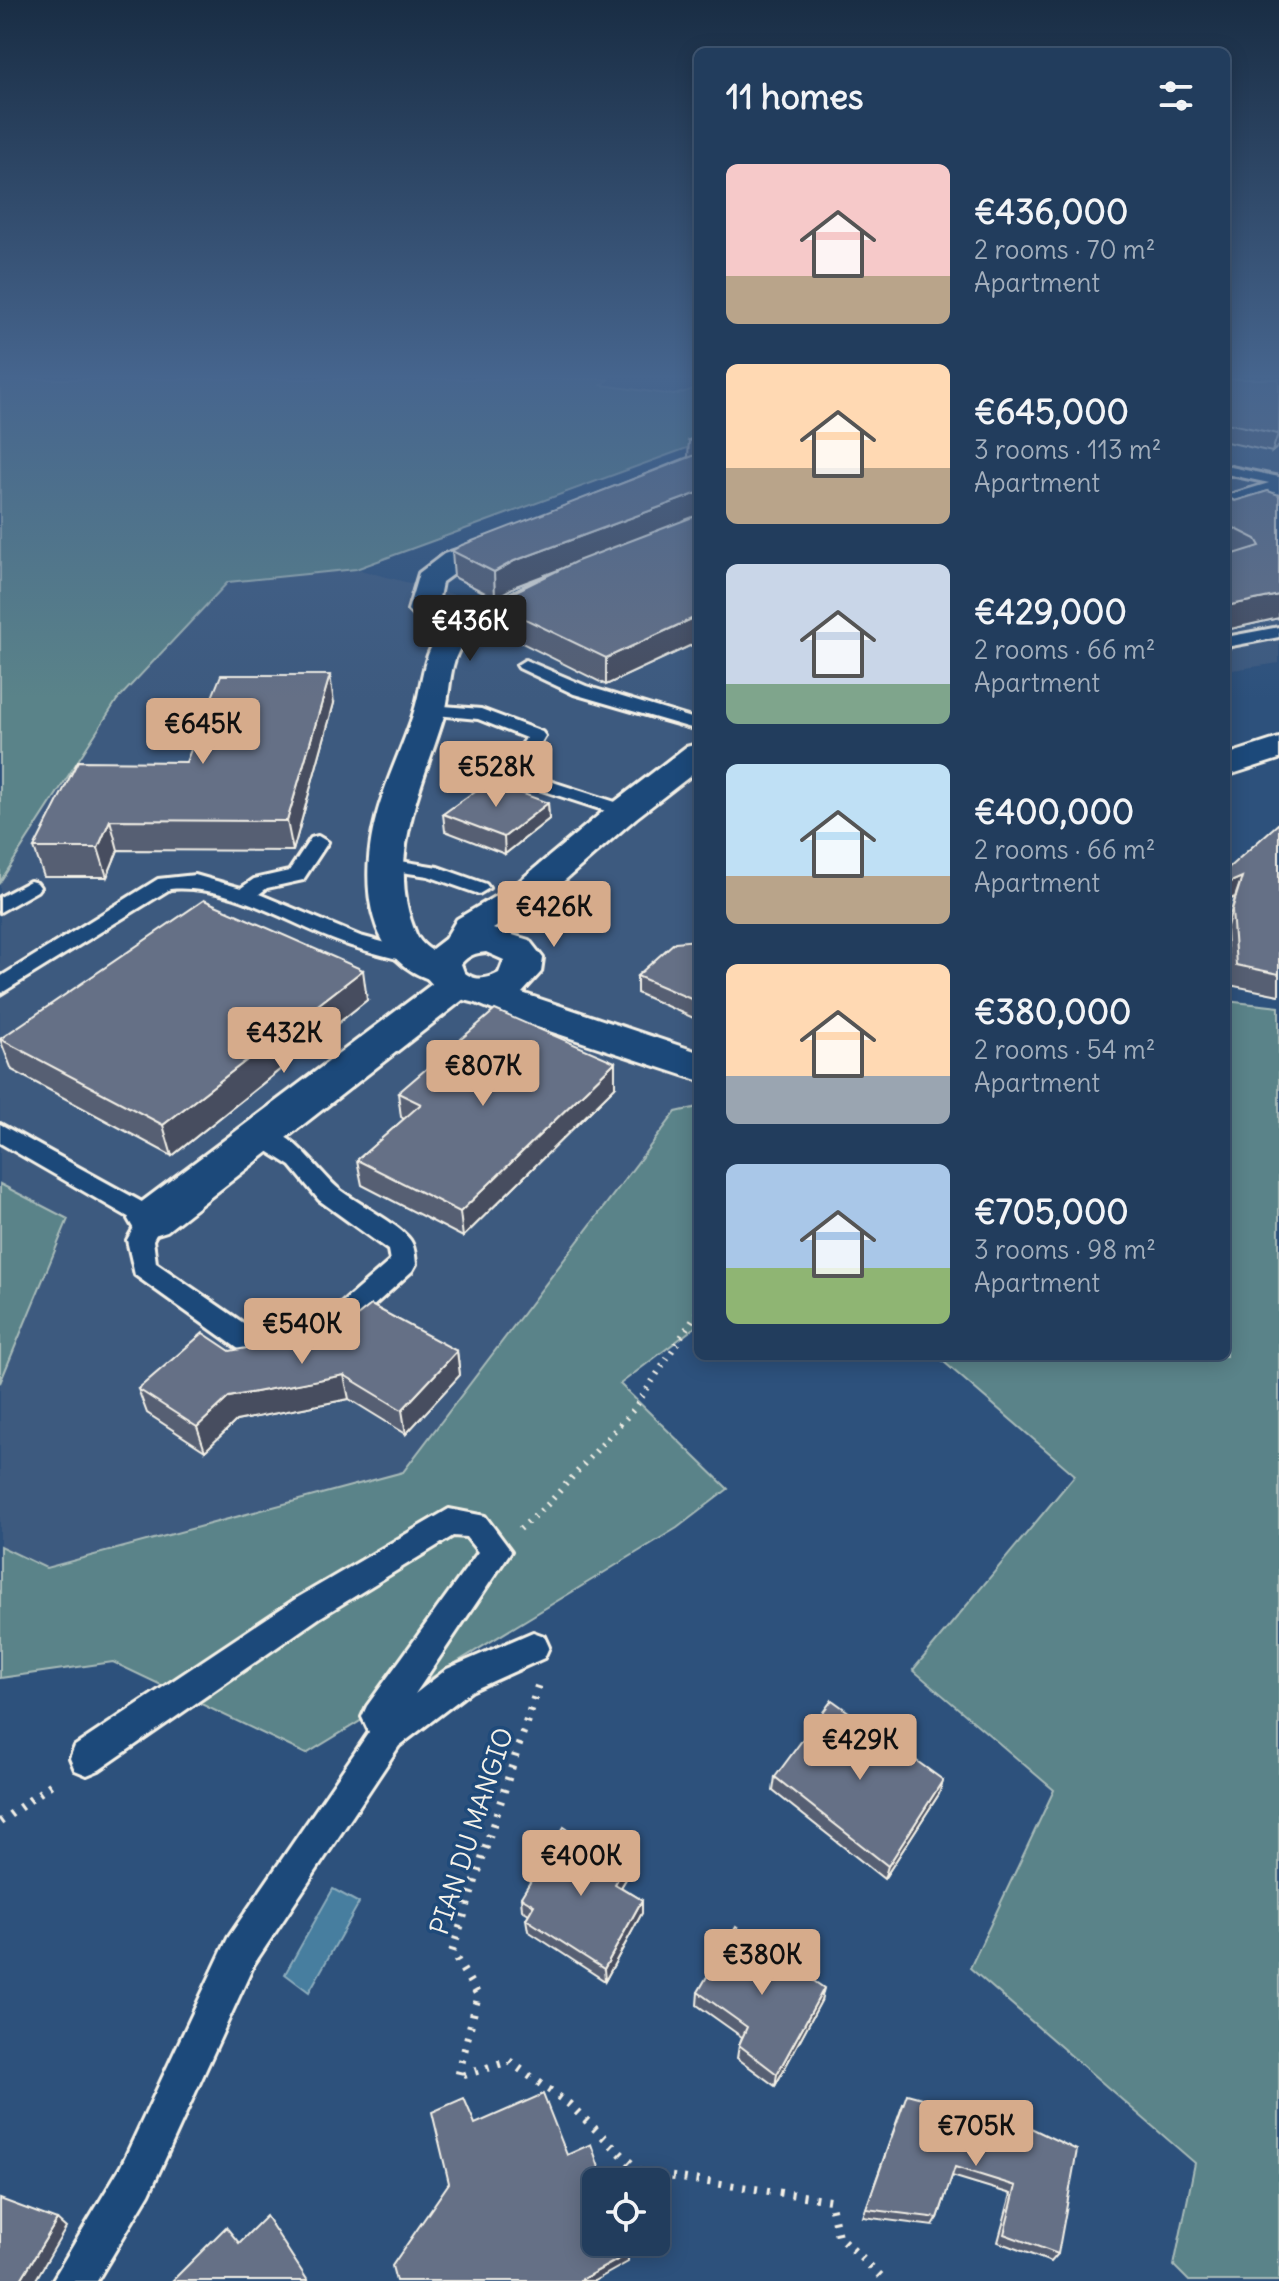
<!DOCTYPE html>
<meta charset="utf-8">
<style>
:root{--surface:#223d5d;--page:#2e4866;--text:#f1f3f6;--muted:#a2aebc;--line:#3f5672;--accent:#d6ab8b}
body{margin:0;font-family:Delius,sans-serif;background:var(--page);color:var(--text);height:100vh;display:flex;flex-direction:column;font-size:30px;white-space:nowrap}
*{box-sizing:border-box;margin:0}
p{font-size:26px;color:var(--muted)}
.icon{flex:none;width:44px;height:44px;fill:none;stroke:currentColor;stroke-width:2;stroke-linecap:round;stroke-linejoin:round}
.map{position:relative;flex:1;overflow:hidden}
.drawer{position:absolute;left:694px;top:48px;width:536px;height:1312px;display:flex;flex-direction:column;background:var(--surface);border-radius:12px;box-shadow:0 4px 20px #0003,0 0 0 2px var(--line)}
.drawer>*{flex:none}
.buttons{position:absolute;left:582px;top:2168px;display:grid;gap:16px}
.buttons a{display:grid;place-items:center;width:88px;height:88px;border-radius:12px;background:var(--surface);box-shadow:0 4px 20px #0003,0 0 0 2px var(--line);font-size:40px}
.price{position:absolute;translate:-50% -68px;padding:0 18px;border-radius:8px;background:var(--accent);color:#111;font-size:26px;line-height:52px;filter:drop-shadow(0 2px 4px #0008)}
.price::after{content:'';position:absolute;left:50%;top:48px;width:24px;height:18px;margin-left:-12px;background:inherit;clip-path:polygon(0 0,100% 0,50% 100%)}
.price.on{background:#222;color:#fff}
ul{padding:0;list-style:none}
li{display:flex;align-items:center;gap:24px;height:200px;padding:0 32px}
li span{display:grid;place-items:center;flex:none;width:224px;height:160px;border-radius:12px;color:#555}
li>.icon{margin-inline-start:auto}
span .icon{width:96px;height:96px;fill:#fffc;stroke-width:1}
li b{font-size:34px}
h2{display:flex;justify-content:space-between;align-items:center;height:96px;padding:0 32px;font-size:34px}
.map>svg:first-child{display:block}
.built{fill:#3e5a7f}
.green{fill:#5a8389;stroke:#a7bab8;stroke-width:2}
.water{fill:#467e9f;stroke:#8cacbc;stroke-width:2}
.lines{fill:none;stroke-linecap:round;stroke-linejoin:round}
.lane-casing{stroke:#f4f1e8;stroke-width:6}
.street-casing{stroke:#f4f1e8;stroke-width:6}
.secondary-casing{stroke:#f4f1e8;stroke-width:6}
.path-far1{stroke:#f4f1e8;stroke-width:6;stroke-dasharray:2 7;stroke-linecap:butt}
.path{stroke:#f4f1e8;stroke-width:8;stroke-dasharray:3 9;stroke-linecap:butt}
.lane{fill:#1f4a7a;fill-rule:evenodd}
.street{fill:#1f4a7a;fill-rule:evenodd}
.secondary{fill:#1f4a7a;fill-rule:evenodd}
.wall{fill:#575f73;stroke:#f4f1e8;stroke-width:2}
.shaded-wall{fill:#474e5e;stroke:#f4f1e8;stroke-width:2}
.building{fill:#656f86;stroke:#f4f1e8;stroke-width:2;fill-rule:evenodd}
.labels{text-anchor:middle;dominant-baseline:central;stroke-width:7;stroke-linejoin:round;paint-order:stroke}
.near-street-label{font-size:26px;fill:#f4f1e8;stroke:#1f4a7a}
</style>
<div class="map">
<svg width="1279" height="2281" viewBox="0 0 1279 2281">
<rect width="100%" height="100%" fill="#2d517c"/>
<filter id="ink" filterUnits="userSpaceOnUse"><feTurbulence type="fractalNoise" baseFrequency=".0125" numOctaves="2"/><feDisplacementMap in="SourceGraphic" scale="16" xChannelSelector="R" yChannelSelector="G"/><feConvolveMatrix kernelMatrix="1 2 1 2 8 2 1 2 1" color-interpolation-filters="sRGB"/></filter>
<g filter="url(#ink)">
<!-- built -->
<g class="built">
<path d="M1226 379H1279V663L1226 671Z"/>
<path d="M698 532V1107L676 1112 403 1472 45 1568 0 1546V1383L67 1219 0 1184V882L117 700 228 582 356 569 508 609Z"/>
</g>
<!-- green -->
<g class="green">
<path d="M0 379H608L602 385 674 395 698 388V444L356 569 228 582 117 700 0 882Z"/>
<path d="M1226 1001 1279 1007V2281H1189L1174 2266 1195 2163 970 1968 1054 1790 913 1670 1075 1475 937 1356H1226Z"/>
<path d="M698 1107V1325L620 1384 728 1489 677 1528 306 1754 113 1662 0 1678V1546L46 1568 403 1472 676 1112Z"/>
<path d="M0 1184 68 1219 0 1383Z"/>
</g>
<!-- water -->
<path class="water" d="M333 1889 359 1903 309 1992 285 1974Z"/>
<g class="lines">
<!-- lane casing -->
<g class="lane-casing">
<g id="lane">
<path d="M1226 466 1279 477V485L1226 474Z"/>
<path d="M1279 627V637L1226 647V637Z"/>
<path d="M525 660 586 686 698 720V730L574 694 519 668 517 665Z"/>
<path d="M431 705 481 709 542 732 545 736 530 761 534 776 631 807 633 811 624 817 520 783 512 761 526 738 478 719 425 714 422 710 425 706Z"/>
<path d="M318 836 328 842 303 880 267 888 259 894 360 936 424 953 428 958 424 963 417 964C393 958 368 952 345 944 288 924 232 884 170 889L0 994V977L158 879 195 875 241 888 254 879 289 871 311 838Z"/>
<path d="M388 859 438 867 486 884 489 888 479 894 428 876 381 869 378 865Z"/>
<path d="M30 881 37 883 40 887 37 891 0 912V897Z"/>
<path d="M0 1124 160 1212 164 1219 153 1240 156 1263 255 1331 312 1329 390 1261 388 1250 319 1200 291 1166 253 1142 249 1136 253 1130C287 1120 318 1173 340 1190 357 1203 399 1224 410 1240 415 1247 415 1256 416 1264L412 1271 328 1347 250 1353 240 1350 135 1275 127 1240 137 1222 0 1143Z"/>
<path d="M449 1509 485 1516 511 1551 415 1694 447 1669 533 1632 544 1636 549 1647 544 1658 471 1691 399 1746 254 1964 149 2194 97 2281H52L121 2166 228 1938 369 1732 362 1717 367 1706 478 1552 466 1537 453 1536 319 1618 99 1770 87 1775 75 1770 70 1758 75 1746 297 1598Z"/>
</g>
</g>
<!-- street casing -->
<g class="street-casing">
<path id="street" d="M508 532 517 534 521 540 517 546 464 566 442 582 437 608 453 623 537 581 547 579 557 581 561 587 557 593C532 603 477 623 462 645 448 665 451 694 444 716 423 786 384 860 416 934 426 955 450 954 462 971L459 975 469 977 475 986 469 995 167 1231 151 1236 135 1231 128 1219 135 1207 436 981C364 963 360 878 376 818 385 782 402 749 413 715 422 689 421 662 436 639L408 610 419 573 444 554Z"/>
</g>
<!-- secondary casing -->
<g class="secondary-casing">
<g id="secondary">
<path d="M1279 480V495L1226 512V496Z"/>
<path d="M1279 738V759L1226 776V755Z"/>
<path d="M698 744V770L636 818 542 900 493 929 529 940 543 958 541 972 522 993 698 1052V1080L522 1022 476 1003 441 994 426 977 423 964 432 949 445 939 457 919 516 884 612 804 686 747ZM486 952 504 960 499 973C487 979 475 982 464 972L461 964C468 955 476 953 486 952Z"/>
</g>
</g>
<!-- path-far1 -->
<path class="path-far1" d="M520 1529 547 1505 634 1409 698 1311"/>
<!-- path -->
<g class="path">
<path d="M538 1686 452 1952 478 1995 458 2077 509 2061 569 2104 640 2172 830 2200 838 2236 886 2281"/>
<path d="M0 1822 57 1780"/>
</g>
<!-- lane -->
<use href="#lane" class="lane"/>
<!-- street -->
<use href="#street" class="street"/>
<!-- secondary -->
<use href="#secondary" class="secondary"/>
</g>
<!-- wall -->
<g class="wall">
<path d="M1226 379H1279V446L1272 452 1226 442Z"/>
<path d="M698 436V642L606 685 494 629 492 603 558 570 516 586 495 598 454 577 452 551 688 457 689 440Z"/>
<path d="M1268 491 1279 618 1226 630V497L1235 501Z"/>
<path d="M334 703 293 851 118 850 107 877H44L34 848 186 762Z"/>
<path d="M548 803 549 819 505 854 445 831 443 814Z"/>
<path d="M1279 823V995L1229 985 1226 930 1235 897 1226 901Z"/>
<path d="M698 940V1020L637 993V976Z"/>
<path d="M367 1000 172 1156 12 1070 0 1039Z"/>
<path d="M615 1087 463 1237 362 1185 357 1160 404 1119 401 1117 398 1093Z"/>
<path d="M230 1351H457L460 1375 406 1434 349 1399 236 1421 205 1451 147 1413 138 1389Z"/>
<path d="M775 1777 943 1780 939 1794 884 1879 773 1791Z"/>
<path d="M625 1866 626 1879 621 1887 642 1900V1913L605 1981 528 1931 526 1919 529 1914 522 1910 521 1897Z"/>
<path d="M698 1992 821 2001 775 2086 737 2058 739 2045 742 2037 697 2005Z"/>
<path d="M903 2104 1031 2128 1058 2254 1051 2262 998 2242 1011 2194 952 2176 938 2218 933 2226 863 2217Z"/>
</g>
<!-- shaded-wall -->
<g class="shaded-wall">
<path d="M1279 432V446L1272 452 1278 434Z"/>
<path d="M698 493V517L516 586 495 598 494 572 514 561Z"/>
<path d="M1279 595V618L1226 630V606Z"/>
<path d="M698 616V642L606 685V658Z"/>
<path d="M330 675 334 703 293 851 287 821Z"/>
<path d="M548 803 549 819 505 854 504 837Z"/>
<path d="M110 820 118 850 107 877 98 848Z"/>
<path d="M1242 877 1235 897 1226 901V884Z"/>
<path d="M363 970 367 1000 172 1156 163 1125Z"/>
<path d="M615 1062V1087L463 1237 460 1212Z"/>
<path d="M457 1351 460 1375 406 1434 402 1410Z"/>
<path d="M344 1375 349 1399 236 1421 205 1451 197 1427 229 1397Z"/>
<path d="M943 1780 939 1794 884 1879 888 1866Z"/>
<path d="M625 1866 626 1879 615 1897V1884Z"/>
<path d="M642 1900V1913L605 1981 604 1969Z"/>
<path d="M824 1988 821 2001 775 2086 777 2074Z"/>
<path d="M57 2220 66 2228 35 2281H20Z"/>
<path d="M628 2254V2262L594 2281H579Z"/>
</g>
<!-- building -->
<g class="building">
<path d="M1226 379H1279V432L1278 434 1226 423Z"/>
<path d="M698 436V443L689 440Z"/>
<path d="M698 454V493L514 561 494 572 452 551 462 545Z"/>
<path d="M1268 491 1279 495V595L1226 606V497L1235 501ZM1234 528 1256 539 1260 546 1231 555 1229 531Z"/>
<path d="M698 515V616L606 658 492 603 575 562Z"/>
<path d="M221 675H330L287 821 110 820 98 848H34L78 761 186 762Z"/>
<path d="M489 781 548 803 504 837 443 814Z"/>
<path d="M1279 823V974L1236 965 1232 910 1242 877 1226 884V870Z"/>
<path d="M204 900 363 970 163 1125 0 1039Z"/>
<path d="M698 940V1002L637 976 675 942Z"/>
<path d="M495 1010 615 1062 460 1212 357 1160 421 1104 398 1093Z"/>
<path d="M371 1305 457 1351 402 1410 344 1375 229 1397 197 1427 138 1389 203 1333 230 1351 337 1332Z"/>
<path d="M832 1700 943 1780 888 1866 775 1777Z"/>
<path d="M564 1827 625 1866 615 1884 642 1900 604 1969 526 1919 534 1905 521 1897Z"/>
<path d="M736 1927 824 1988 777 2074 739 2045 747 2027 698 1992Z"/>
<path d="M543 2094 567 2155 591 2144 604 2182H596V2242H624L628 2254 579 2281H396L392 2266 449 2183 432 2112 464 2098 475 2124Z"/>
<path d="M907 2094 1031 2128 1077 2150 1058 2254 1004 2234 1016 2186 955 2167 938 2218 866 2209Z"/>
<path d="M0 2199 57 2220 20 2281H0Z"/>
<path d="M266 2216 308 2281H172L226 2227 239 2243Z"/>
</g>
</g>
<!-- sky -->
<linearGradient id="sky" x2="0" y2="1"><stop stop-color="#192d44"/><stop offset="0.54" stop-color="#46658e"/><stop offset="1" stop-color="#46658e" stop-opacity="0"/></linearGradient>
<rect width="1279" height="698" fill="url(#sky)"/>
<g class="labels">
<!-- near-street labels -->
<g class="near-street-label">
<text transform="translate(471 1831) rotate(-72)">PIAN DU MANGIO</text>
</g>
</g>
</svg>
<div class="buttons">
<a><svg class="icon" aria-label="locate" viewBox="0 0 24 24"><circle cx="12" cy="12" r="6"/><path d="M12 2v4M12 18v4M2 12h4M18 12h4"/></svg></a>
</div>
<b class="price on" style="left:470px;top:663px">€436K</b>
<b class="price" style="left:203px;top:766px">€645K</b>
<b class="price" style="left:496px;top:809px">€528K</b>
<b class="price" style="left:554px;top:949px">€426K</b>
<b class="price" style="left:284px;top:1075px">€432K</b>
<b class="price" style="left:483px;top:1108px">€807K</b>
<b class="price" style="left:302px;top:1366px">€540K</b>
<b class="price" style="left:860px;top:1782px">€429K</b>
<b class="price" style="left:581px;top:1898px">€400K</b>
<b class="price" style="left:762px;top:1997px">€380K</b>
<b class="price" style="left:976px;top:2168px">€705K</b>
<section class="drawer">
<h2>11 homes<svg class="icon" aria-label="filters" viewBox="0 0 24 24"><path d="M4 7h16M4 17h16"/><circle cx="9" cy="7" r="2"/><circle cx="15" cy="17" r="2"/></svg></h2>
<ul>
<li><span style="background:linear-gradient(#f6c9c9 70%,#b9a48a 0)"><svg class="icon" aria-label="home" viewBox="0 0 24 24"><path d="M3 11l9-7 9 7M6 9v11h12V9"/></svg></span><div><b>€436,000</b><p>2 rooms · 70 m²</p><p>Apartment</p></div></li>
<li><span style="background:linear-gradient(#ffd9b3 65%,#b9a48a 0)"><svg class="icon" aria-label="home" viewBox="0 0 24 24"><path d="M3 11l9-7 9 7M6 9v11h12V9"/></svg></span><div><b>€645,000</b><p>3 rooms · 113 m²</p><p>Apartment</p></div></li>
<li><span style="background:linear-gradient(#c9d6e8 75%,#7fa58c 0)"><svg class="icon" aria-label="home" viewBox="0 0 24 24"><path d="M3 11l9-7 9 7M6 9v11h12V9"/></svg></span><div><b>€429,000</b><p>2 rooms · 66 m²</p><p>Apartment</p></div></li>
<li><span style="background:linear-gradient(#bfe0f5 70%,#b9a48a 0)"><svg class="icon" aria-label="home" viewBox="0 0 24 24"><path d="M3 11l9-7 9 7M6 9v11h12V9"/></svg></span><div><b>€400,000</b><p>2 rooms · 66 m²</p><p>Apartment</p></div></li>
<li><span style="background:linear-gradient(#ffd9b3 70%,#9aa5b1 0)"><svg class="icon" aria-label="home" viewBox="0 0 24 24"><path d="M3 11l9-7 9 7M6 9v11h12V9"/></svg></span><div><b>€380,000</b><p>2 rooms · 54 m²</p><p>Apartment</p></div></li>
<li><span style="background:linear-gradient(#a9c7e8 65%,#8fb573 0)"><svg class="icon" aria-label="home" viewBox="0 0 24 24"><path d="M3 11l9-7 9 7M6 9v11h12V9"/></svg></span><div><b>€705,000</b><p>3 rooms · 98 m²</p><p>Apartment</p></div></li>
</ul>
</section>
</div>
